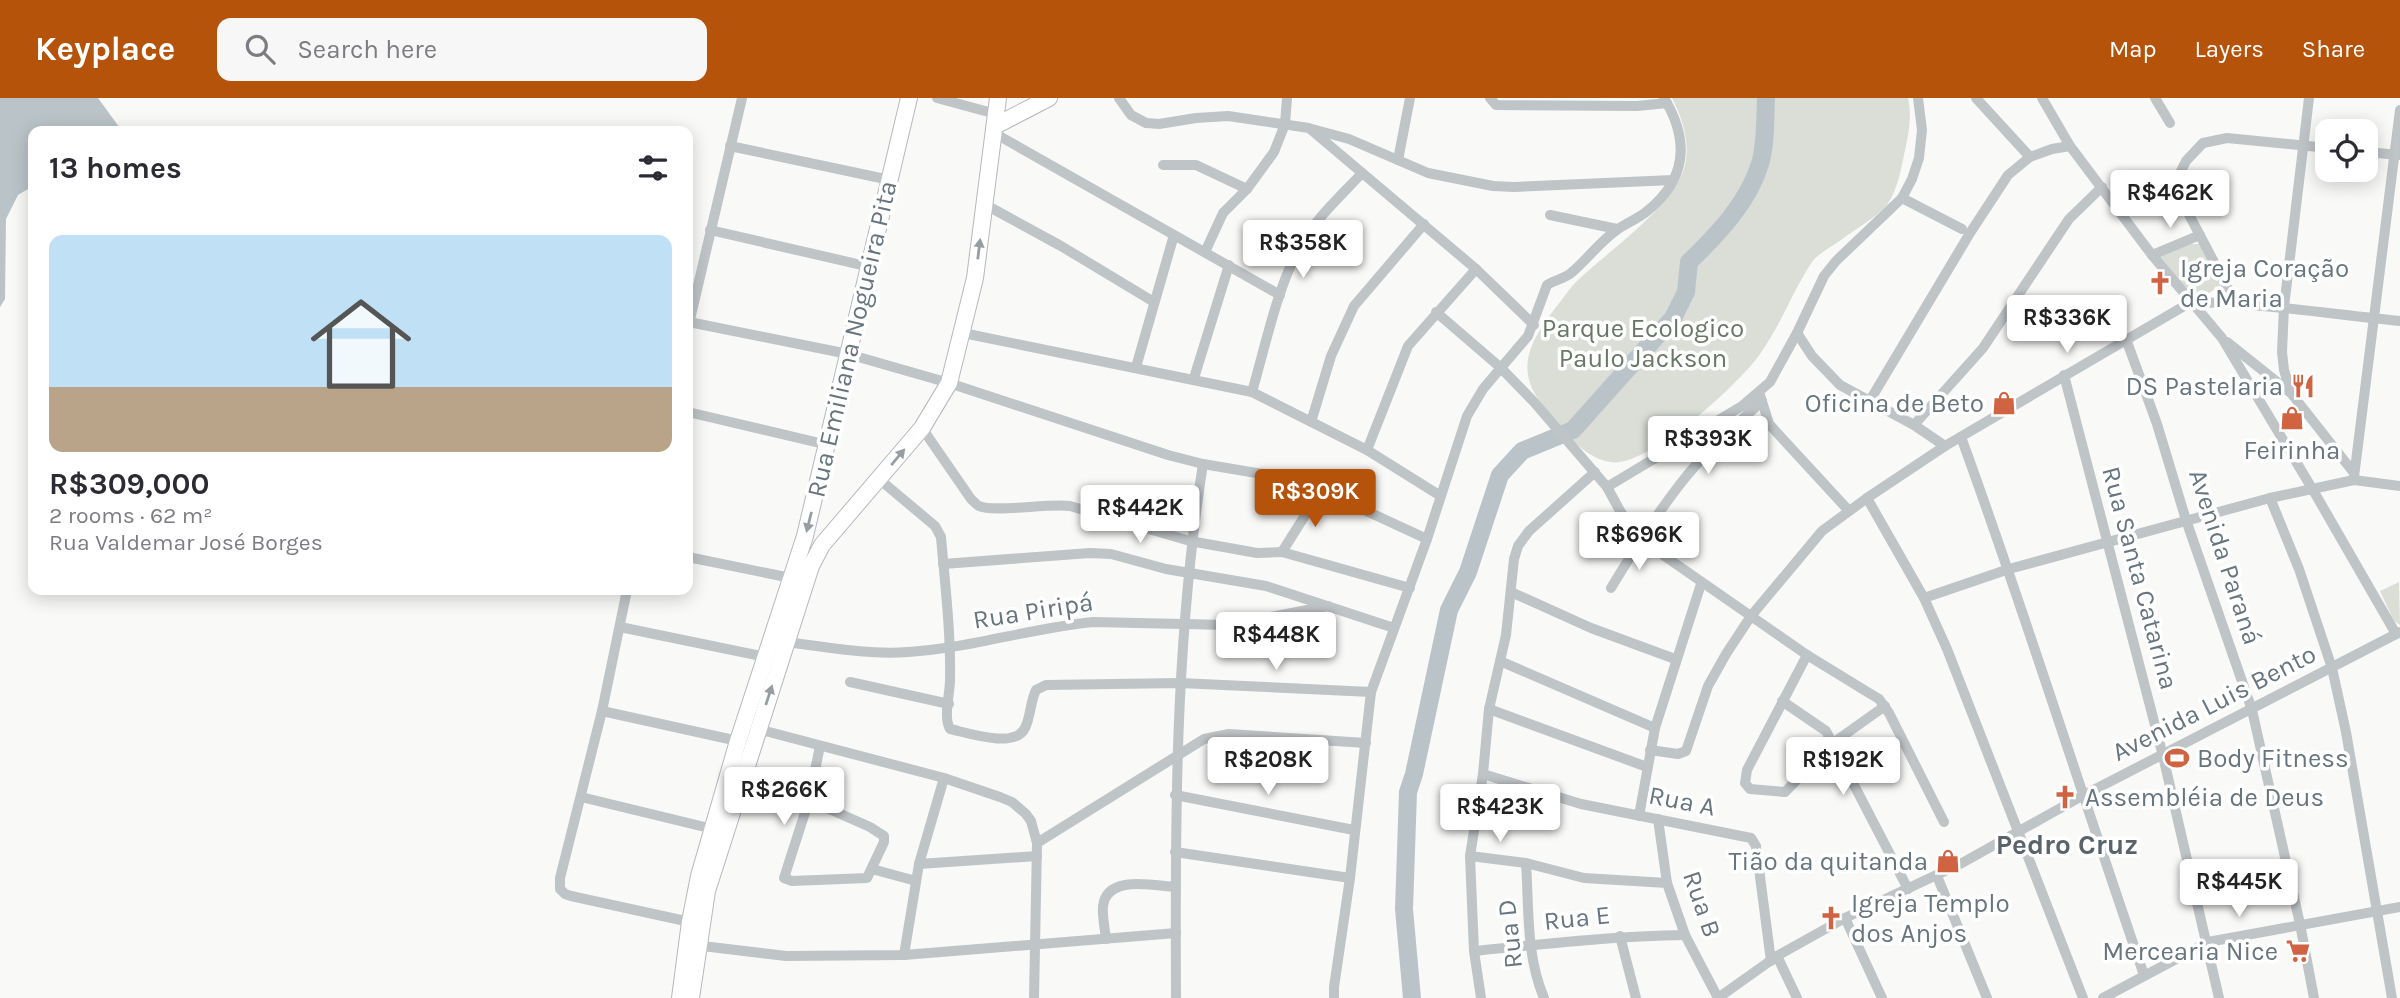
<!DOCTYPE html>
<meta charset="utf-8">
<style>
:root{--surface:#fff;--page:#f7f7f7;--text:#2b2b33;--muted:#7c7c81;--line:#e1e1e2;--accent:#b45309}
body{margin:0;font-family:Karla,sans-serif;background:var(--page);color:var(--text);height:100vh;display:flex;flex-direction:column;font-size:26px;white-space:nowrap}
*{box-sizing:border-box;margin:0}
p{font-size:23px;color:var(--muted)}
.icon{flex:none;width:38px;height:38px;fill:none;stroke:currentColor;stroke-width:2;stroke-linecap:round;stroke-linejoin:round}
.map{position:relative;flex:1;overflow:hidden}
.details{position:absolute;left:28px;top:28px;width:665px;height:469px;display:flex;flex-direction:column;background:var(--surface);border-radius:14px;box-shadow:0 4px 18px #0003}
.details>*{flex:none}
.tools{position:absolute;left:2315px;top:21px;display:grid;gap:14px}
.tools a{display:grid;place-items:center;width:63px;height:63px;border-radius:14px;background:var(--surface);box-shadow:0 4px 18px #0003;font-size:35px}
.price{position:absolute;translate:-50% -60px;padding:0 16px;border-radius:7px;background:#fff;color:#222;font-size:23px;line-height:46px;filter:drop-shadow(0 2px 4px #0008)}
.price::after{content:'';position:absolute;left:50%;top:42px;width:21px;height:16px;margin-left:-10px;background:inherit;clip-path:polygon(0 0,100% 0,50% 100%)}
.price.active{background:var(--accent);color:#fff}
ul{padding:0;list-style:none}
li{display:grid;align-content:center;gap:14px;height:371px;padding:0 21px}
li+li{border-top:2px solid var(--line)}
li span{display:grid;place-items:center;height:217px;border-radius:14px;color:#555}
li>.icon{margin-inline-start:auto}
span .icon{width:126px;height:126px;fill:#fffc;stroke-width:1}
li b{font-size:30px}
h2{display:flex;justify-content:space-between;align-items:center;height:84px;padding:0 21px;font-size:30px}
header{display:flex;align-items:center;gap:42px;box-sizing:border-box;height:98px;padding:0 35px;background:var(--accent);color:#fff}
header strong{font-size:33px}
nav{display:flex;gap:38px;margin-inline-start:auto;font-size:24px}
.search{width:490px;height:63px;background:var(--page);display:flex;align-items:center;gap:18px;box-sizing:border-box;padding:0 24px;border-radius:14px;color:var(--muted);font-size:26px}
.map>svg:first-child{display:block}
.green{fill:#daded7}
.water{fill:#bac4c8}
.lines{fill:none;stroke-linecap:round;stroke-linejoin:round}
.river{stroke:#bac4c8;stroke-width:18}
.secondary-casing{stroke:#b4b9bd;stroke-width:18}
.street{stroke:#bfc4c7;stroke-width:10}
.secondary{stroke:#fff;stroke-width:16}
.oneway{fill:#959ea5}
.labels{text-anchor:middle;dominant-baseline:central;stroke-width:7;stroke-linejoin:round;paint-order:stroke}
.poi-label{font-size:26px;fill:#67757f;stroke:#fff;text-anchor:start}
.park-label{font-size:26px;fill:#697866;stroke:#fff}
.street-label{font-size:26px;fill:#67757f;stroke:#fff}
.neighbourhood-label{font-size:28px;font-weight:bold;fill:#59636b;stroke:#fff}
</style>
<header>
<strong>Keyplace</strong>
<div class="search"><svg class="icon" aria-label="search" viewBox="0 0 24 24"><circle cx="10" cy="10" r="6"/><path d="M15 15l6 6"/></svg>Search here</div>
<nav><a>Map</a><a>Layers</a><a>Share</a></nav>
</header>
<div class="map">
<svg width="2400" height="900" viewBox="0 0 2400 900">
<rect width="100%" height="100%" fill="#f9f9f8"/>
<!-- green -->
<g class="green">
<path d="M1672 0H1908C1912 17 1909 35 1905 52 1901 71 1898 91 1887 107 1878 118 1853 133 1841 142 1831 149 1819 155 1812 164 1792 194 1781 227 1760 256 1739 286 1647 371 1610 364 1580 359 1552 322 1537 299 1515 266 1535 237 1556 209 1564 200 1570 189 1579 181 1609 153 1672 109 1684 71 1691 47 1683 21 1672 0Z"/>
<path d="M2187 146H2199L2221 187 2200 201 2195 202 2158 158Z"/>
<path d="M2399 484 2400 527 2394 523 2380 493Z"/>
</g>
<!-- water -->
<path class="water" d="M0 0H98L122 33H33V88L18 97 6 121 5 201 0 209Z"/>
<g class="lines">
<!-- river -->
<path class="river" d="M1412 900 1404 811 1408 694 1414 676 1449 512 1468 474 1500 377 1522 353 1573 332 1673 220 1686 194 1689 164C1717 137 1748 105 1760 66 1766 46 1765 21 1766 0"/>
<!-- secondary casing -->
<g class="secondary-casing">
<g id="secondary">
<path d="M995 28 1049 0"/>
<path d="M680 900 690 824 699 778 738 643 805 438 909 0"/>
<path d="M691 900 707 793 811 468 822 447 922 330 949 285 975 180 998 0"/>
</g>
</g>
<!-- street -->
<g class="street">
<path d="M937 0 996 16"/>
<path d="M1119 0 1131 17 1146 25 1159 26 1196 20 1228 18 1309 30 1476 171 1534 227"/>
<path d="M1490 0 1496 7 1637 8 1667 5"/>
<path d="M1976 0 2030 59"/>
<path d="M2042 0 2070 48 2152 157 2222 240 2313 392 2396 536"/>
<path d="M2155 0 2170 25"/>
<path d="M2309 0 2284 209 2282 254 2284 272 2291 295 2354 375"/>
<path d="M1312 31 1349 41 1428 75 1493 88 1514 89 1673 82"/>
<path d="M994 35 1280 197"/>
<path d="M730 48 890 82"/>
<path d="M2366 54 2400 57"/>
<path d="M1398 62 1410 0"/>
<path d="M1163 67H1196L1247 91"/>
<path d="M1902 100 1962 131"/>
<path d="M984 106 1061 148 1154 204"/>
<path d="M1550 117 1617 131"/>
<path d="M710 132 870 169"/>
<path d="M1205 154 1223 115 1247 91 1274 54 1285 26 1287 0"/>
<path d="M2152 157 2200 137"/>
<path d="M2235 204 2185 109 2180 84 2181 73 2186 63 2203 45 2227 40 2328 50"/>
<path d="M1436 214 1501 270 1534 304 1607 389 1620 413 1640 441 1807 557 1869 595 1879 601 1889 615 1944 724"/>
<path d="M689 224 848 256 949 285 1168 357 1203 366 1286 380 1321 392 1427 441"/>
<path d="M688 230 742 0"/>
<path d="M963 235 1252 294 1367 352 1439 397"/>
<path d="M1797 235 1812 258 1840 287 1914 327 1945 348"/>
<path d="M2126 241 2157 326 2186 422 2252 612 2300 826 2314 900"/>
<path d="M2227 244 2291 295"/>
<path d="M1136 269 1174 137"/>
<path d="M2064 277 2163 658 2219 900"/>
<path d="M1194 280 1229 167"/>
<path d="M1252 294C1266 246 1276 194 1299 150 1314 122 1341 98 1362 75"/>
<path d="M1760 297 1769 326 1849 413"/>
<path d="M1869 304 1970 135 2008 77 2030 59 2052 51 2070 48"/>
<path d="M688 314 828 347"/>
<path d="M1311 324 1331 258 1354 208 1424 126"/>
<path d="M1914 327 1983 250 2069 121 2102 89"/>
<path d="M922 330 971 401C973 403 977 407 979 408 994 415 1048 405 1070 408L1190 443 1257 455 1282 454 1410 490"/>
<path d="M1961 339C2026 517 2082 698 2144 877"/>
<path d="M1367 352 1408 248 1476 171"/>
<path d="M2354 379 2400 12"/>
<path d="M879 381 935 428 941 439C945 486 951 535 950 582 950 596 943 619 950 631 968 635 1015 651 1025 630 1031 618 1030 604 1036 592L1046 587 1180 585 1371 594"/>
<path d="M1607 389 1742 308 1770 284 1797 235 1824 178 1836 163 1902 100 1912 81 1919 60 1922 32 1918 0"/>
<path d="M1867 400 1924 500 1947 551 2083 900"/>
<path d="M2270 400 2299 471 2332 570 2346 634 2392 900"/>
<path d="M1282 454 1321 392"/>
<path d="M688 459 796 481"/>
<path d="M943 466 1090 455 1111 456 1166 471 1266 488 1394 530"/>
<path d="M1611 490C1633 454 1655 418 1681 385 1704 355 1734 329 1762 303"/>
<path d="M627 492 602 613 560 780V791L565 796 571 798 690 824"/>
<path d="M1511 494 1591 530 1675 561"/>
<path d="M1924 500 2009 471 2270 400 2354 382 2400 388"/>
<path d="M620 529 766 559"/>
<path d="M786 544C826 549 868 557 908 554 971 550 1031 530 1093 524L1228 527 1328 508"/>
<path d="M1807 557 1747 672 1745 685 1750 691 1785 694 1833 645 1885 608"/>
<path d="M1500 563 1655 630"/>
<path d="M850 584 949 606"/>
<path d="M1782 603 1826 633 1908 791"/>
<path d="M1489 611 1647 669"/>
<path d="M602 613 738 643"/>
<path d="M754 630 944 680 1000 699 1012 704 1026 716 1031 723 1037 745 1034 900"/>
<path d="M1650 652 1678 656 1686 653 1708 588 1726 556 1751 518 1822 433 1867 400 1945 348 2191 204C2261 205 2330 216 2400 223"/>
<path d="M1483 676 1581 706 1751 740 1756 748 1771 863"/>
<path d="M1175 697 1354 732"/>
<path d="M581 699 713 731"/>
<path d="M809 702 870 729 884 738V744L867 780 792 783 784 780 809 702 820 648"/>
<path d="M1639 718 1655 630 1701 486"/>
<path d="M1658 721 1667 785 1685 837 1718 900"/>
<path d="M1037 745 1204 641 1229 636 1366 645"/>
<path d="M1175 754 1350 780"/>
<path d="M1470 758 1526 765 1584 780 1667 785"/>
<path d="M1526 765C1529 810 1526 858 1544 900"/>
<path d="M919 766 1037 758"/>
<path d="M872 771 916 783"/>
<path d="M1937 778 1987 900"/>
<path d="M1845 820 1882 900"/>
<path d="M1620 838 1636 900"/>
<path d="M1106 841C1105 831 1102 818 1103 808 1107 776 1154 788 1176 789"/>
<path d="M694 847 786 858 904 857 1176 835"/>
<path d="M1474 853C1544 846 1614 838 1685 837"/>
<path d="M904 857 919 766 944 680"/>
<path d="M1777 858 1797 900"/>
<path d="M1176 900C1175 721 1175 543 1203 366"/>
<path d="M1334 900V889L1350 780 1371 594 1427 441 1467 318 1483 291 1528 238 1547 187C1554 182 1564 181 1571 175 1587 162 1600 143 1618 131 1627 125 1637 121 1646 114 1687 82 1690 43 1664 0"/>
<path d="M1481 900 1474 853 1470 758 1483 676 1489 611 1506 537 1514 461 1518 448 1529 433 1595 374"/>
<path d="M1718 900 1777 858 1845 820 1962 765 2082 698 2400 534"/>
<path d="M2103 900 2208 844 2400 809"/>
</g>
<!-- secondary -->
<use href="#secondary" class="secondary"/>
</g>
<!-- one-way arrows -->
<defs><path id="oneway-solid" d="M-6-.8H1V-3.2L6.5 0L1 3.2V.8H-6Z" transform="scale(1.75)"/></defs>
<g class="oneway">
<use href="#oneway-solid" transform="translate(979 151) rotate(-83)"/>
<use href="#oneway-solid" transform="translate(898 359) rotate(-50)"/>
<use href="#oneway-solid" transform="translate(809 424) rotate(104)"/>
<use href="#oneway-solid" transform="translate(769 597) rotate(-72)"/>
</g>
<!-- icons -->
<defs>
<g id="church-bare" transform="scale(1.89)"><path d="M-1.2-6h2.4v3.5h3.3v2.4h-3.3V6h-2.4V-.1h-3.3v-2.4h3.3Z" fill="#cf6342" stroke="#fff" stroke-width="2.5" paint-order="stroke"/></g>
<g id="restaurant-bare" transform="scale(1.89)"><path d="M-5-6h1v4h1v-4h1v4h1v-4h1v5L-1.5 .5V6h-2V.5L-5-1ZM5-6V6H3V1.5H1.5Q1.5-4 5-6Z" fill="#cf6342" stroke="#fff" stroke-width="2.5" paint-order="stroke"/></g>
<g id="shop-bare" transform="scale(1.89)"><path d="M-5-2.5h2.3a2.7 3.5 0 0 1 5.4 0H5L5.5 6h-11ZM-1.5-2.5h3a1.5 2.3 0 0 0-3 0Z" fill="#cf6342" stroke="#fff" stroke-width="2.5" paint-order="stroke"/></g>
<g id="stadium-bare" transform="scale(1.89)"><path d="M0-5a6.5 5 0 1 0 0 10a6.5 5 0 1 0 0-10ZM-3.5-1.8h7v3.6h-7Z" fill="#cf6342" stroke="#fff" stroke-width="2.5" paint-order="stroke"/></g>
<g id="supermarket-bare" transform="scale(1.89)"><path d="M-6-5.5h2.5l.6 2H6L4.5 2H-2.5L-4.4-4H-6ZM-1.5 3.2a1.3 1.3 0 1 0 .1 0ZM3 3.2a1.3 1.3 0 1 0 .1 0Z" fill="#cf6342" stroke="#fff" stroke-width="2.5" paint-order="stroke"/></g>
</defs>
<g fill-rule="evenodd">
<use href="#church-bare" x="2160" y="185"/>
<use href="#restaurant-bare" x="2303" y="288"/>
<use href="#shop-bare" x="2004" y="305"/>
<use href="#shop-bare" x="2292" y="320"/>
<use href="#stadium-bare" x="2177" y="660"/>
<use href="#church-bare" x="2065" y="699"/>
<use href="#shop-bare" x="1948" y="763"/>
<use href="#church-bare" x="1831" y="820"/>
<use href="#supermarket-bare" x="2298" y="853"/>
</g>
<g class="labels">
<!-- poi labels -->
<g class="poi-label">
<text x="2180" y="170">Igreja Coração<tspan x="2180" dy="30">de Maria</tspan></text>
<text x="2283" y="288" text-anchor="end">DS Pastelaria</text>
<text x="1984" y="305" text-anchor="end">Oficina de Beto</text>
<text x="2292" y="352" text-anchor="middle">Feirinha</text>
<text x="2197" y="660">Body Fitness</text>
<text x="2085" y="699">Assembléia de Deus</text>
<text x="1928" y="763" text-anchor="end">Tião da quitanda</text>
<text x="1851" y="805">Igreja Templo<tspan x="1851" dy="30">dos Anjos</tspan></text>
<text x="2278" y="853" text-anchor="end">Mercearia Nice</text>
</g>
<!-- park labels -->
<g class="park-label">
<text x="1643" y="230">Parque Ecologico<tspan x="1643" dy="30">Paulo Jackson</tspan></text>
</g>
<!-- street labels -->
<g class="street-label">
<text transform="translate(852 241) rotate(-77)">Rua Emiliana Nogueira Pita</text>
<text transform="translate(2225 459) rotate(72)">Avenida Paraná</text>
<text transform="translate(2140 480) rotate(75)">Rua Santa Catarina</text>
<text transform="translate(1033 513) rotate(-9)">Rua Piripá</text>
<text transform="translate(2214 605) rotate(-27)">Avenida Luis Bento</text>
<text transform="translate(1682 703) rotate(11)">Rua A</text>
<text transform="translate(1702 806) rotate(71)">Rua B</text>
<text transform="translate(1577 820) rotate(-6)">Rua E</text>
<text transform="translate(1510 836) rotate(-96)">Rua D</text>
</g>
<!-- neighbourhood labels -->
<g class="neighbourhood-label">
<text x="2067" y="746">Pedro Cruz</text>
</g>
</g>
</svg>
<div class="tools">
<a><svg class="icon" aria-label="locate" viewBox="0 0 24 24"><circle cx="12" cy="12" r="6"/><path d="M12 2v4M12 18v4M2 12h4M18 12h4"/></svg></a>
</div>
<b class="price" style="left:2170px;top:132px">R$462K</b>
<b class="price" style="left:1303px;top:182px">R$358K</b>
<b class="price" style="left:2067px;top:257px">R$336K</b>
<b class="price" style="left:1708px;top:378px">R$393K</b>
<b class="price active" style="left:1315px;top:431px">R$309K</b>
<b class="price" style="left:1140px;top:447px">R$442K</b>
<b class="price" style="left:1639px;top:474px">R$696K</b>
<b class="price" style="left:1276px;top:574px">R$448K</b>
<b class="price" style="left:1268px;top:699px">R$208K</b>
<b class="price" style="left:1843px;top:699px">R$192K</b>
<b class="price" style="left:784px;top:729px">R$266K</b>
<b class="price" style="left:1500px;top:746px">R$423K</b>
<b class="price" style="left:2239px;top:821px">R$445K</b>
<section class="details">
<h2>13 homes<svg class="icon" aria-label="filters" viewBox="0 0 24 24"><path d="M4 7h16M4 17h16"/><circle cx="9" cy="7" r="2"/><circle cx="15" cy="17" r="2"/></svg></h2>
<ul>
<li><span style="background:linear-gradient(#bfe0f5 70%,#b9a48a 0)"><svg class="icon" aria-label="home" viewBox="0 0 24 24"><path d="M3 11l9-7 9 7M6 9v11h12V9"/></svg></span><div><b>R$309,000</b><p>2 rooms · 62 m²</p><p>Rua Valdemar José Borges</p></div></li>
</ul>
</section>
</div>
